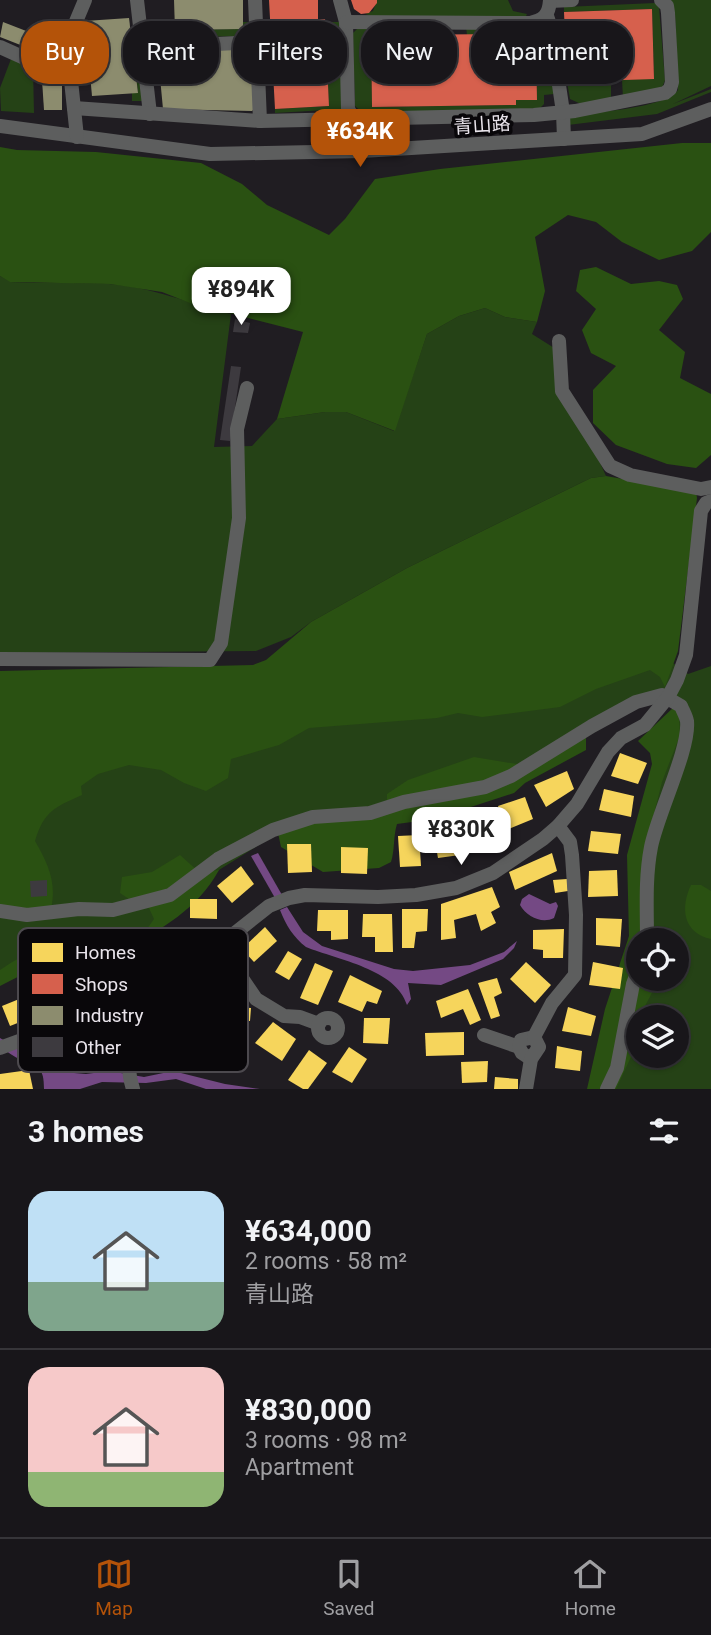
<!DOCTYPE html>
<meta charset="utf-8">
<style>
:root{--surface:#18161a;--page:#252327;--text:#f1f3f6;--muted:#9f9fa2;--line:#363539;--accent:#b45309}
body{margin:0;font-family:Roboto,"Noto Sans SC",sans-serif;background:var(--page);color:var(--text);height:100vh;display:flex;flex-direction:column;font-size:26px;white-space:nowrap}
*{box-sizing:border-box;margin:0}
p{font-size:23px;color:var(--muted)}
.icon{flex:none;width:38px;height:38px;fill:none;stroke:currentColor;stroke-width:2;stroke-linecap:round;stroke-linejoin:round}
.map{position:relative;height:1089px;overflow:hidden}
.drawer{display:flex;flex-direction:column;background:var(--surface);flex:1}
.drawer>*{flex:none}
.guide{position:absolute;left:21px;top:21px;width:670px;height:63px;display:flex;gap:14px}
.fabs{position:absolute;left:626px;top:928px;display:grid;gap:14px}
.fabs a{display:grid;place-items:center;width:63px;height:63px;border-radius:50%;background:var(--surface);box-shadow:0 2px 5px #0004,0 0 0 2px var(--line);font-size:35px}
.price{position:absolute;translate:-50% -60px;padding:0 16px;border-radius:14px;background:#fff;color:#222;font-size:23px;line-height:46px;filter:drop-shadow(0 2px 4px #0008)}
.price::after{content:'';position:absolute;left:50%;top:42px;width:21px;height:16px;margin-left:-10px;background:inherit;clip-path:polygon(0 0,100% 0,50% 100%)}
.price.selected{background:var(--accent);color:#fff}
ul{padding:0;list-style:none}
li{display:flex;align-items:center;gap:21px;height:175px;padding:0 28px}
li+li{border-top:2px solid var(--line)}
li span{display:grid;place-items:center;flex:none;width:196px;height:140px;border-radius:21px;color:#555}
li>.icon{margin-inline-start:auto}
span .icon{width:84px;height:84px;fill:#fffc;stroke-width:1}
li b{font-size:30px}
h2{display:flex;justify-content:space-between;align-items:center;height:84px;padding:0 28px;font-size:30px}
.chip{padding:0 24px;border-radius:28px;background:var(--surface);box-shadow:0 2px 5px #0004,0 0 0 2px var(--line);font-size:24px;line-height:63px}
.chip.selected{background:var(--accent);color:#fff}
.tabs{display:flex;justify-content:space-around;align-items:center;height:98px;border-top:2px solid var(--line);background:var(--surface);font-size:19px;color:var(--muted)}
.tabs a{display:grid;justify-items:center;gap:4px}
.tabs .selected{color:var(--accent)}
.map>svg:first-child{display:block}
.green{fill:#254216;fill-rule:evenodd}
.forest{fill:#2a5112}
.water{fill:#744984}
.homes{fill:#f6d55c}
.shops{fill:#d6604d}
.industry{fill:#8c8c6e}
.building{fill:#3d3a3f}
.lines{fill:none;stroke-linecap:round;stroke-linejoin:round}
.minor{stroke:#5d5e5e;stroke-width:14}
.labels{text-anchor:middle;dominant-baseline:central;stroke-width:7;stroke-linejoin:round;paint-order:stroke}
.street-label{font-size:19px;fill:#e9e4eb;stroke:#09070a}
.key{fill:#09070a;stroke:#4c494e;stroke-width:2}
.key-label{font-size:19px;fill:#e9e4eb}
</style>
<div class="map">
<svg width="711" height="1089" viewBox="0 0 711 1089">
<rect width="100%" height="100%" fill="#201d22"/>
<!-- green -->
<g class="green">
<path d="M377 0H508L513 11 527 14 525 18 372 16 365 14 373 11Z"/>
<path d="M670 0H711V86L673 104 711 89V92L657 114 568 125 570 115C595 112 663 109 678 90L675 14Z"/>
<path d="M655 3 659 7 665 80 662 88 623 98 622 80 654 78 652 9 564 12V7Z"/>
<path d="M243 22H253L252 36 176 37 175 30 243 29Z"/>
<path d="M325 22H339L343 109 275 113V109L329 106Z"/>
<path d="M466 26 540 27 546 31 554 94 544 95V104L539 109 363 113 355 106 353 33 359 27H434V35H371L372 107 515 105 516 100H537L536 41H515V34L467 35Z"/>
<path d="M133 48H137L144 101H132V93L138 92Z"/>
<path d="M11 59 33 69 34 113 1 111 0 88Z"/>
<path d="M611 80V99L581 104 570 99 567 82Z"/>
<path d="M0 276 11 282C43 284 76 282 109 284 152 287 191 304 231 314L214 447 252 446 277 419 325 412H346L394 431 427 334 459 316 485 308 505 317 537 322 532 334 559 351 565 385 606 476 591 478 407 568 311 622 291 637 256 651 0 653Z"/>
<path d="M658 652 688 674 711 666V1089H601L634 956V854L675 706 651 700 586 737 570 749 278 833 219 870 123 951C103 959 83 957 63 948L0 976V838L101 751ZM639 940H677V978H639ZM639 1017H677V1055H639Z"/>
</g>
<!-- forest -->
<g class="forest">
<path d="M682 143H711V232L692 251 659 260 622 242 596 222 568 215 535 237 545 291 537 322 505 317 485 308 459 316 427 334 395 431 346 412H325L277 419 303 332 190 303 162 292 110 284 10 282 0 276V147L17 150 96 152 201 163 242 184 267 205 329 235 345 219 375 179 440 169Z"/>
<path d="M596 267 631 284 659 281 677 285 683 299 659 330 685 352 680 378 711 394V455L696 468 667 464 616 445 593 423V390L616 366 591 353 582 330 596 309 576 291 580 270Z"/>
<path d="M606 476 696 492 697 498 678 651 665 687 660 677 650 670 596 689 560 707 482 717 458 713 437 718 309 728 279 745 231 759 228 778 206 791 184 783 161 770 129 765 98 774 81 786 82 795C55 807 44 811 35 841 48 864 57 882 51 909L34 912 0 904V671L253 665 266 660 311 622 407 568 591 478Z"/>
<path d="M675 706 679 717 680 735 662 782 644 853 642 940H639V978H660L639 1017 637 1044 616 1089H587L605 1009 629 936 627 855 652 764 650 753 638 741Z"/>
<path d="M586 737V750L525 783 514 793 434 819 397 824C393 837 395 850 391 862L379 868 323 872 281 847 278 833 300 823 387 809V794L408 780 474 757 523 765Z"/>
<path d="M180 855 200 873 219 870C198 909 161 929 123 951L126 939 147 929 154 919 149 908 132 901 120 893 122 877 152 872Z"/>
<path d="M691 885H701L711 891V939C683 933 680 908 691 885Z"/>
<path d="M63 948 79 955 43 964 0 986V970C24 954 35 949 63 948Z"/>
</g>
<!-- water -->
<g class="water">
<path d="M258 853 282 895 275 898 251 856Z"/>
<path d="M529 894 550 904 556 902 558 906 554 918C542 924 527 917 520 905L522 899Z"/>
<path d="M287 907 303 932 322 946 394 969 413 971 470 965 504 952 517 941 514 948 503 959 441 985 408 983 411 999 407 1005C396 969 338 960 306 947 293 937 286 925 280 910Z"/>
<path d="M0 1038 47 1066 62 1072 86 1074 109 1071 144 1077 173 1071 225 1084 260 1089H206L176 1079 146 1083 102 1082 80 1089H44C44 1067 39 1068 21 1060 14 1057 7 1051 0 1047Z"/>
</g>
<!-- homes -->
<g class="homes">
<path d="M620 753 647 763 638 784 611 776Z"/>
<path d="M567 771 574 789 546 807 534 785Z"/>
<path d="M604 789 634 796 631 817 599 810Z"/>
<path d="M525 797 533 819 506 830 498 806Z"/>
<path d="M489 813 499 837 476 847 466 820Z"/>
<path d="M455 827 460 855 438 858 433 830Z"/>
<path d="M591 831 621 834 618 854 588 851Z"/>
<path d="M419 835 421 866 400 867 398 836Z"/>
<path d="M287 844H311L312 872 288 873Z"/>
<path d="M341 847 368 848 367 874 341 873Z"/>
<path d="M552 853 557 871 515 890 509 872Z"/>
<path d="M241 866 254 884 232 903 217 886Z"/>
<path d="M617 870 618 896 588 897 589 871Z"/>
<path d="M567 879 568 891 555 893 553 880Z"/>
<path d="M492 887 500 907 491 912 496 923 481 931 476 914 454 920 456 938 441 940V904Z"/>
<path d="M190 899H217V919L190 918Z"/>
<path d="M402 909H428L427 931 416 932 414 948H402Z"/>
<path d="M318 910H348V939L331 940V931H317Z"/>
<path d="M363 914H392L393 952H375V937H362Z"/>
<path d="M596 918 622 919 620 947 596 945Z"/>
<path d="M265 927 277 941 254 962 242 949Z"/>
<path d="M564 929 563 958H543V950L533 949V930Z"/>
<path d="M288 951 302 959 289 980 275 972Z"/>
<path d="M526 962 551 985 535 1003 510 979Z"/>
<path d="M593 962 623 968 620 989 589 985Z"/>
<path d="M315 963 333 971 318 1005 300 998Z"/>
<path d="M350 975 382 991 377 1004 367 1001 362 1012 338 1002Z"/>
<path d="M497 978 502 993 494 997 500 1016 491 1019 478 983Z"/>
<path d="M468 989 481 1020 470 1025 463 1009 441 1018 436 1001Z"/>
<path d="M34 993 43 1013 10 1026 2 1006Z"/>
<path d="M236 995V1007L251 1008 250 1021H238L239 1028 223 1029V996Z"/>
<path d="M568 1007 596 1016 591 1036 562 1031Z"/>
<path d="M364 1018H390L388 1044 363 1043Z"/>
<path d="M273 1022 296 1039 282 1061 255 1043Z"/>
<path d="M464 1032V1055L426 1056 425 1033Z"/>
<path d="M557 1046 582 1051 580 1071 555 1068Z"/>
<path d="M349 1047 367 1059 352 1083 332 1072Z"/>
<path d="M309 1050 327 1063 308 1089H303L288 1080Z"/>
<path d="M488 1061 487 1082 462 1083 461 1062Z"/>
<path d="M29 1070 33 1089H0V1074Z"/>
<path d="M495 1077 518 1079V1089H494Z"/>
</g>
<!-- shops -->
<g class="shops">
<path d="M269 0H318V19H325L329 106 275 109Z"/>
<path d="M351 0H377V3L369 13 361 14 354 9Z"/>
<path d="M652 9 654 79 567 82 564 12Z"/>
<path d="M515 34V41H536L537 100H516V105L372 107 371 35Z"/>
</g>
<!-- industry -->
<g class="industry">
<path d="M174 0H243V29L175 30Z"/>
<path d="M129 18 138 93 92 96 85 21Z"/>
<path d="M3 22 52 41 46 55 0 37Z"/>
<path d="M168 43V52H194L253 44 256 107 252 111 163 109 158 56H149L148 44Z"/>
<path d="M62 79V110H44L42 80Z"/>
</g>
<!-- building -->
<g class="building">
<path d="M235 319 250 323 248 333 233 332Z"/>
<path d="M231 366 241 367 230 441 220 440Z"/>
<path d="M47 880V896L31 897 30 881Z"/>
</g>
<g class="lines">
<!-- minor -->
<g class="minor">
<path d="M137 0 150 114"/>
<path d="M255 0 260 121"/>
<path d="M340 0 346 22 348 109 354 119 356 151"/>
<path d="M550 1 572 0"/>
<path d="M547 16 550 25 563 112 564 139"/>
<path d="M346 22 530 23C544 20 549 15 550 0"/>
<path d="M177 46 257 42"/>
<path d="M0 47 40 65H70"/>
<path d="M74 108 260 121 534 115 575 111 665 93 670 89 672 82 668 13 667 6 661 0"/>
<path d="M0 126 210 154 362 151 642 134 711 109"/>
<path d="M77 137 67 43 85 0"/>
<path d="M559 341 562 391 610 466 630 475 701 489 711 487"/>
<path d="M0 659 210 660 221 643 239 518 237 429 247 388"/>
<path d="M0 911 27 915 79 909 113 910 170 895 218 859 273 830 313 817 370 813 404 802 485 787 511 776 592 726 636 702 662 695 681 706C683 711 686 716 687 721 690 749 657 815 651 847 645 878 647 909 647 940"/>
<path d="M226 944 233 965 256 999 284 1016 300 1017 319 1024"/>
<circle cx="328" cy="1028" r="10"/>
<path d="M484 1035 519 1047"/>
<path d="M0 1048 60 1026 135 1014 151 1013 196 990 208 981 215 968 220 952 235 933 269 906 289 898 305 895 378 897 416 895 456 888 493 873 543 839 558 826 577 804 608 752 621 738 645 725 668 697 677 680 686 655 701 511 706 503 711 501"/>
<path d="M531 1059 522 1053 519 1047 521 1040 534 1037"/>
<path d="M133 1089C123 1058 133 1038 151 1013"/>
<path d="M526 1089 531 1059 539 1047 534 1037 552 1003 575 975 576 915 572 855 570 842 558 826"/>
<path d="M607 1089 617 1068 633 984 639 968"/>
</g>
</g>
<g class="labels">
<!-- street labels -->
<g class="street-label">
<text transform="translate(482 125) rotate(-4)">青山路</text>
</g>
</g>
<!-- legend -->
<rect x="18" y="928" width="230" height="144" rx="10" class="key"/>
<rect x="32" y="943" width="31" height="19" fill="#f6d55c"/>
<rect x="32" y="974" width="31" height="20" fill="#d6604d"/>
<rect x="32" y="1006" width="31" height="19" fill="#8c8c6e"/>
<rect x="32" y="1037" width="31" height="20" fill="#3d3a3f"/>
<g class="key-label">
<text x="75" y="959">Homes</text>
<text x="75" y="991">Shops</text>
<text x="75" y="1022">Industry</text>
<text x="75" y="1054">Other</text>
</g>
</svg>
<div class="fabs">
<a><svg class="icon" aria-label="locate" viewBox="0 0 24 24"><circle cx="12" cy="12" r="6"/><path d="M12 2v4M12 18v4M2 12h4M18 12h4"/></svg></a>
<a><svg class="icon" aria-label="layers" viewBox="0 0 24 24"><path d="M12 4l9 5-9 5-9-5zM3 14l9 5 9-5"/></svg></a>
</div>
<b class="price selected" style="left:360px;top:169px">¥634K</b>
<b class="price" style="left:241px;top:327px">¥894K</b>
<b class="price" style="left:461px;top:867px">¥830K</b>
<div class="guide">
<a class="chip selected">Buy</a>
<a class="chip">Rent</a>
<a class="chip">Filters</a>
<a class="chip">New</a>
<a class="chip">Apartment</a>
</div>
</div>
<section class="drawer">
<h2>3 homes<svg class="icon" aria-label="filters" viewBox="0 0 24 24"><path d="M4 7h16M4 17h16"/><circle cx="9" cy="7" r="2"/><circle cx="15" cy="17" r="2"/></svg></h2>
<ul>
<li><span style="background:linear-gradient(#bfe0f5 65%,#7fa58c 0)"><svg class="icon" aria-label="home" viewBox="0 0 24 24"><path d="M3 11l9-7 9 7M6 9v11h12V9"/></svg></span><div><b>¥634,000</b><p>2 rooms · 58 m²</p><p>青山路</p></div></li>
<li><span style="background:linear-gradient(#f6c9c9 75%,#8fb573 0)"><svg class="icon" aria-label="home" viewBox="0 0 24 24"><path d="M3 11l9-7 9 7M6 9v11h12V9"/></svg></span><div><b>¥830,000</b><p>3 rooms · 98 m²</p><p>Apartment</p></div></li>
</ul>
</section>
<nav class="tabs">
<a class="selected"><svg class="icon" aria-label="map" viewBox="0 0 24 24"><path d="M3 6l6-2 6 2 6-2v14l-6 2-6-2-6 2zM9 4v14M15 6v14"/></svg>Map</a>
<a><svg class="icon" aria-label="saved" viewBox="0 0 24 24"><path d="M7 4h10v16l-5-4-5 4z"/></svg>Saved</a>
<a><svg class="icon" aria-label="home" viewBox="0 0 24 24"><path d="M3 11l9-7 9 7M6 9v11h12V9"/></svg>Home</a>
</nav>
